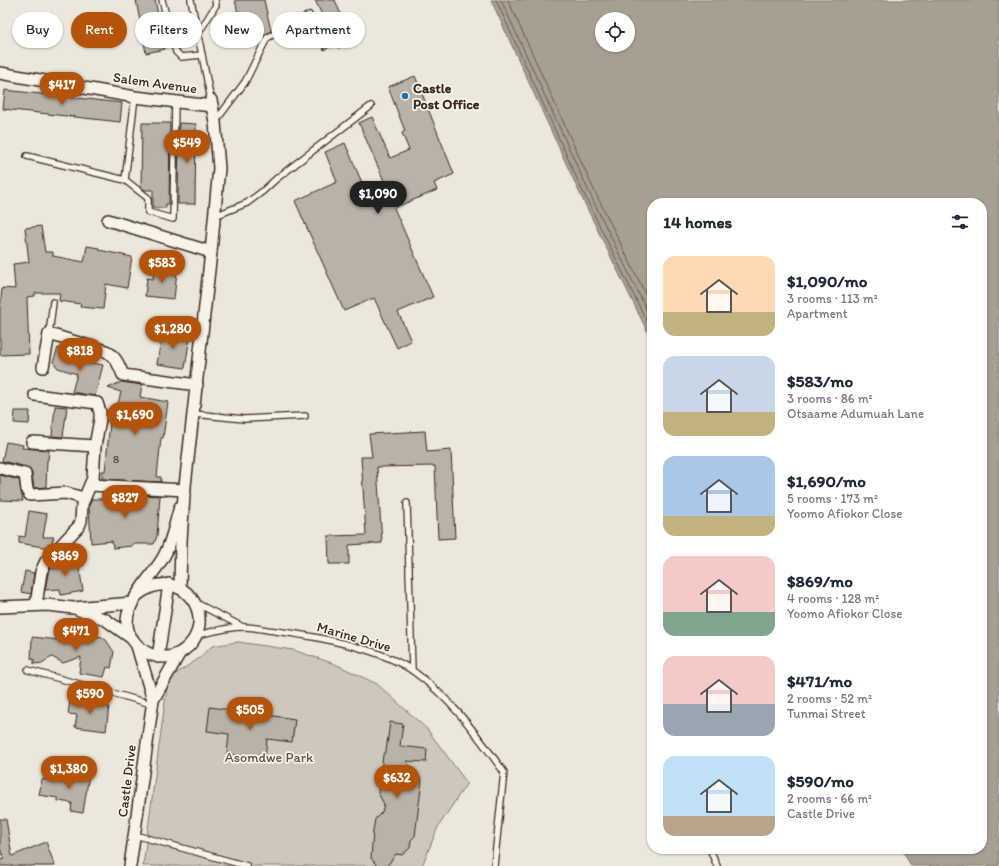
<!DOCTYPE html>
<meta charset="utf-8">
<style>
:root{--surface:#fff;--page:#f6f6f7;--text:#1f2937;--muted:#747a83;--accent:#b45309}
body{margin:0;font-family:Itim,sans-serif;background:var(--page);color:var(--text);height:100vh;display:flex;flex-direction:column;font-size:15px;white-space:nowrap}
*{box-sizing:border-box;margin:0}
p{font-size:13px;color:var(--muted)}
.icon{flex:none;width:22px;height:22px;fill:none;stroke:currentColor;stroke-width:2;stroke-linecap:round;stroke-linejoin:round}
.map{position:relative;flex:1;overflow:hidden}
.drawer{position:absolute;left:647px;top:198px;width:340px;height:656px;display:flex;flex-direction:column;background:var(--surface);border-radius:16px;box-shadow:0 1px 3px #0004}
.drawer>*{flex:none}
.guide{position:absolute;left:12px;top:12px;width:380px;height:36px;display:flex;gap:8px}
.fabs{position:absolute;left:595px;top:12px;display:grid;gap:8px}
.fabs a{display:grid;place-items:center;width:40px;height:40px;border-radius:50%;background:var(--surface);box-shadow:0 1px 3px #0004;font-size:20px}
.price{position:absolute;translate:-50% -34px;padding:0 9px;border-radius:14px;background:var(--accent);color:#fff;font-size:13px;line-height:26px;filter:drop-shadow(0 1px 2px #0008)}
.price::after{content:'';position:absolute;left:50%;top:24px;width:12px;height:9px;margin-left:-6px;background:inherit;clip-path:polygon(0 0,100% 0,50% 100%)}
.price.current{background:#222;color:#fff}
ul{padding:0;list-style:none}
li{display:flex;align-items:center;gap:12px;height:100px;padding:0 16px}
li span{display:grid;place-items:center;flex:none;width:112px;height:80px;border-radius:12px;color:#555}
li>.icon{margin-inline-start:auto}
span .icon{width:48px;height:48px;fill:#fffc;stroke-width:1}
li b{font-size:17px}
h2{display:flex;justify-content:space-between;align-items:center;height:48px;padding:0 16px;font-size:17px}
.chip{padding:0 14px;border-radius:18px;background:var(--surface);box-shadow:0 1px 3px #0004;font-size:14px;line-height:36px}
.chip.current{background:var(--accent);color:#fff}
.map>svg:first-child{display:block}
.green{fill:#cec8bc;stroke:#84796d}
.water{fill:#a89f93;stroke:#7c7064;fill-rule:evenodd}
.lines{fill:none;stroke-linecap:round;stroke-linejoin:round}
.shore{stroke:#67594d;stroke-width:1}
.building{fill:#bab2a7;stroke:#3b2a1e}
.lane-casing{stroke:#3b2a1e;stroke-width:8}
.street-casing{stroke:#3b2a1e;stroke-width:14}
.lane{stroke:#f7f3e8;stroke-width:5.5}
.street{stroke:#f7f3e8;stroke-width:11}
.poi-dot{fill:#1f6fb2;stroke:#f7f3e8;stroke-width:1.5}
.labels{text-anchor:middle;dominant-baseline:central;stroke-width:3.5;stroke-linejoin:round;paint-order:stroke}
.number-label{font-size:12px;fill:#5b4c40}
.street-label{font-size:14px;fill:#3b2a1e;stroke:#f7f3e8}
.poi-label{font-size:14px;font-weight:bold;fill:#3b2a1e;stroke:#f7f3e8;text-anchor:start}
.park-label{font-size:14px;fill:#605246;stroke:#f7f3e8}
</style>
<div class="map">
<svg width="999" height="866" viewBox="0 0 999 866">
<rect width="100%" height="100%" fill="#ece7dc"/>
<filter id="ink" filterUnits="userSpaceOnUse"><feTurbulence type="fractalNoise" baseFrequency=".025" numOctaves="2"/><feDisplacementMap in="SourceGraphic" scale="8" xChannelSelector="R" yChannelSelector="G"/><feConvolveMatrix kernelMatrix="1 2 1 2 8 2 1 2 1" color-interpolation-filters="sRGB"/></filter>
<g filter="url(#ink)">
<!-- green -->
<path class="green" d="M238 642 293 650 335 664 377 684 427 729 467 783 438 827 422 866H143L168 679 198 659 212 646Z"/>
<!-- water -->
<path class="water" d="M491 0H999V866H911L902 849H982V203H652V341L581 196ZM602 19H628V45H602Z"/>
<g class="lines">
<!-- shore -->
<g class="shore">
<path d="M496 0 584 194 652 332"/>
<path d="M501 0 589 192 652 321"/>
<path d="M508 0 594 190 652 307"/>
</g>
</g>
<!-- building -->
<g class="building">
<path d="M136 0H155L165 49 146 53Z"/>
<path d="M235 0H264L271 31 264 35 244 41Z"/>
<path d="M315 0H335L352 42 338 48 336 44 324 50 318 36 329 30Z"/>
<path d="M415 76 454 174 434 183 437 190 394 208 433 297 398 312 411 341 397 348 374 298 344 311 295 201 337 182 325 152 345 143 369 199 388 190 359 123 372 117 390 158 409 150 402 133 405 131 388 87Z"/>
<path d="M5 90 122 103 120 122 3 109Z"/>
<path d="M142 123H170L169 204H166V208H153V190H145L141 187Z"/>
<path d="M179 123 196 124 195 204H178Z"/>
<path d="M41 226 45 252H53V256L84 262 87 246 99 248V250L132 257 127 288 106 284 103 309 80 307 81 304 59 301 60 293H35V296L27 297 29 354 0 355V310L2 288 15 289 13 264 29 262 25 228Z"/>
<path d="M154 269 177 271 174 299 145 296 147 278 153 279Z"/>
<path d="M162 332 190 337 185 368 157 364Z"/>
<path d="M58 348 78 355 76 360 103 365 95 396 72 392 77 374 58 368 53 362Z"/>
<path d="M121 382 142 385 140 397 168 402 163 438H161L157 477H161V482L102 479V471H105L111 413 116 412 121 392 108 388Z"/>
<path d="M55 406 67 407 63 437 52 436Z"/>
<path d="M15 411H30L29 424 14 423Z"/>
<path d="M425 431 427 452 451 450 455 538 438 539 435 466 377 467 382 543 349 545V564H329L328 536 366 535 361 457H372L369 434Z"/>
<path d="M6 442 23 445 22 448 49 450 48 460H47L46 487 34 488 32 473 27 467 2 461Z"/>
<path d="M0 475 19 480 23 501 0 500Z"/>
<path d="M102 493 160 496 157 536 154 544H132V546L113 548 112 541 91 543 89 506 92 499H102Z"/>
<path d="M29 511 47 514 43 537H54L49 548 19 543V536L25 537Z"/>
<path d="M60 557 78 560 83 591 61 595 60 589 45 590 48 574 51 568H57Z"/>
<path d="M25 571 34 573 31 594 21 592Z"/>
<path d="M75 632 93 634 94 638 100 636 106 640 114 652 111 668 107 667 104 677 79 673 81 657 63 663 52 657 42 663 34 664V659H31L32 637 59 640 61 635 74 637Z"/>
<path d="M70 701 109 706 106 731 75 727 77 715 68 714Z"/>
<path d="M210 707 295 719 292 742 267 739 265 759 227 754 229 734 207 731Z"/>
<path d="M390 722 403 724 400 746 427 749 426 762 406 761 422 780 415 836 411 840 410 848 402 855 396 854 387 866H377L371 858 373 831 375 819 382 812 384 804 378 793 383 755 386 751Z"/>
<path d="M77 766 90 768 83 813 71 811 72 803 58 801V798L39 795 42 779 67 783 68 779 75 780Z"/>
<path d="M0 819H6L12 856 46 842 55 866H0V860L4 859 0 848Z"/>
</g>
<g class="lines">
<!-- lane casing -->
<g class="lane-casing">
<g id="lane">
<path d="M162 0 176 52 181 57 202 55"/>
<path d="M191 0 211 100"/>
<path d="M198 34 216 5 215 0"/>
<path d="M215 122 245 82 267 38 309 15"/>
<path d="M27 156 125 180 148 198V212L173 219 175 102"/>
<path d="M125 180 135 97"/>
<path d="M215 216 247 203 263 191 276 179 371 106"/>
<path d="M49 334 53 302"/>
<path d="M194 414 244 419 305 416"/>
<path d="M407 503 412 670"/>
<path d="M196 603 243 627"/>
<path d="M197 635C212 632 230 626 245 627 255 627 265 630 275 631 314 636 381 648 413 671 451 698 477 735 504 772L494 866"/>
<path d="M28 670 152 704"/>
<path d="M135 835 247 866"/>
<path d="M710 849 717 866"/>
</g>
</g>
<!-- street casing -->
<g class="street-casing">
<g id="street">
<path d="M0 73 135 97 212 106"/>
<path d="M108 220 211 252"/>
<path d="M43 367 49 334 106 351C116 357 119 365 123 375L197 385"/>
<path d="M35 395 97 403 100 412V419L95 446 93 478 82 504 81 521 79 526 46 561 41 572 36 605"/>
<path d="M32 442 95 446"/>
<path d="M0 468 25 474 27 490 30 495 66 493 83 498"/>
<path d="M90 485 185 490"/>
<path d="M180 588 181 541 184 495 211 252 219 168 215 122 211 100"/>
<path d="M136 596C182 559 222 621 184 650 179 654 172 657 165 657 151 657 140 650 132 639 113 611 152 579 164 556 172 542 175 523 180 507"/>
<path d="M0 607 48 605 73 608 132 603"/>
<path d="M77 609 106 620 130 637"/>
<path d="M137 646 153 700"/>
<path d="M158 657 169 584"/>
<path d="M130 866 153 700 179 654"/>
</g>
</g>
<!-- lane -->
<use href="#lane" class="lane"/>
<!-- street -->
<use href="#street" class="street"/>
</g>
</g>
<!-- markers -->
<circle class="poi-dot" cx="405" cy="96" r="4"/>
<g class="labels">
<!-- number labels -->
<g class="number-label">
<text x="116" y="459">8</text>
</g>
<!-- street labels -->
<g class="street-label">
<text transform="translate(155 83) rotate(8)">Salem Avenue</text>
<text transform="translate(354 637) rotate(16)">Marine Drive</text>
<text transform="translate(127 781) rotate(-83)">Castle Drive</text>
</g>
<!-- poi labels -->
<g class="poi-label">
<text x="413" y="88">Castle<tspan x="413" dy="16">Post Office</tspan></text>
</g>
<!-- park labels -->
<g class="park-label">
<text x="269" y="757">Asomdwe Park</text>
</g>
</g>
</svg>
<div class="fabs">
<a><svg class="icon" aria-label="locate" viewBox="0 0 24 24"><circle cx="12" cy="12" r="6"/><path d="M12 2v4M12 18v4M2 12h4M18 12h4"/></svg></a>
</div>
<b class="price" style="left:62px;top:106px">$417</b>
<b class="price" style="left:187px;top:164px">$549</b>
<b class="price current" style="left:378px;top:215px">$1,090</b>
<b class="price" style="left:162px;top:284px">$583</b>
<b class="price" style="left:173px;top:350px">$1,280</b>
<b class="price" style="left:80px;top:372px">$818</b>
<b class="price" style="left:135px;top:436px">$1,690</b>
<b class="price" style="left:125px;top:519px">$827</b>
<b class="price" style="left:65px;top:577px">$869</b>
<b class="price" style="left:76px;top:652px">$471</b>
<b class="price" style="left:90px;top:715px">$590</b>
<b class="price" style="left:250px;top:731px">$505</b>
<b class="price" style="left:69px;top:790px">$1,380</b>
<b class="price" style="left:397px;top:799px">$632</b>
<div class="guide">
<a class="chip">Buy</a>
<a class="chip current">Rent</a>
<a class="chip">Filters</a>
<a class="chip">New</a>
<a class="chip">Apartment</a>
</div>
<section class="drawer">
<h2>14 homes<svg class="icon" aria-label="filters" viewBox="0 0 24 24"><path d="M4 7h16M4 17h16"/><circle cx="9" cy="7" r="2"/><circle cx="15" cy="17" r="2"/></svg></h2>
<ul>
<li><span style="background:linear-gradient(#ffd9b3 70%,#c2b280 0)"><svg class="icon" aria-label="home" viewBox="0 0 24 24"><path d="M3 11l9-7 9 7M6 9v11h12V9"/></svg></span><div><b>$1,090/mo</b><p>3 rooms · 113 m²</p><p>Apartment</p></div></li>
<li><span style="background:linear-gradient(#c9d6e8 70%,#c2b280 0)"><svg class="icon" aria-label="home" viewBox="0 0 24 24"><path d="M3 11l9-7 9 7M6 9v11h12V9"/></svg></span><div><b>$583/mo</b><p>3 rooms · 86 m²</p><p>Otsaame Adumuah Lane</p></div></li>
<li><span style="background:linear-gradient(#a9c7e8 75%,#c2b280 0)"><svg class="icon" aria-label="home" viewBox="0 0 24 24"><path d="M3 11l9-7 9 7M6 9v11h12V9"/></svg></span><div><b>$1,690/mo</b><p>5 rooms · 173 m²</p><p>Yoomo Afiokor Close</p></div></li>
<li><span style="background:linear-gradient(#f6c9c9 70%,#7fa58c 0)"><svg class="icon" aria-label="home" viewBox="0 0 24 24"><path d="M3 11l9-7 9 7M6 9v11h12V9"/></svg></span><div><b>$869/mo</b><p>4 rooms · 128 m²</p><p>Yoomo Afiokor Close</p></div></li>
<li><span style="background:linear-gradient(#f6c9c9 60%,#9aa5b1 0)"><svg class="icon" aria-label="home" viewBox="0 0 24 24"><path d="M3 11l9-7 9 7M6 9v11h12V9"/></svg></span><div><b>$471/mo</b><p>2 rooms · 52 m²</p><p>Tunmai Street</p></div></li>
<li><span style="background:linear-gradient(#bfe0f5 75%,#b9a48a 0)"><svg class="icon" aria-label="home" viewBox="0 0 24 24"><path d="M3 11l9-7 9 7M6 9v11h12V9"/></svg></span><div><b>$590/mo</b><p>2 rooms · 66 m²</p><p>Castle Drive</p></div></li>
</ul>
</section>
</div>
